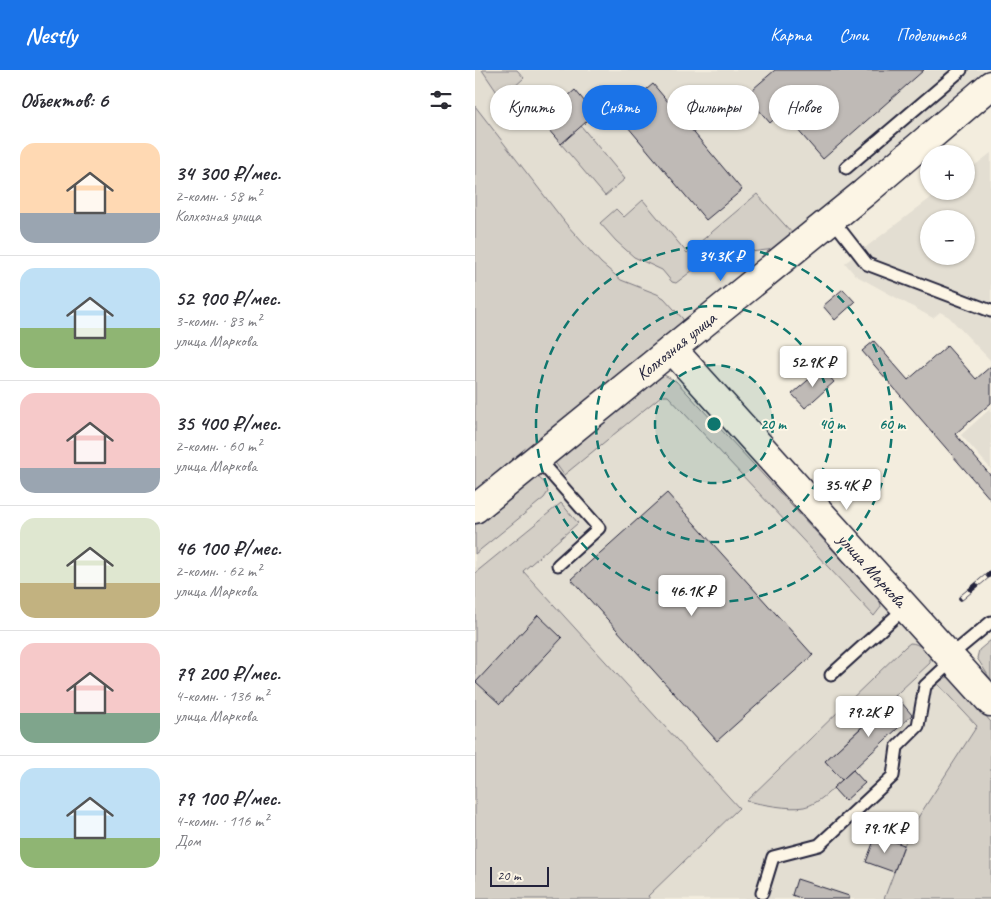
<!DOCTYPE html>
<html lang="ru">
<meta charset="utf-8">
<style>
:root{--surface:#fff;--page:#f7f7f7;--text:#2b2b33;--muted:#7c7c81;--line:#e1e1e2;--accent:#1a73e8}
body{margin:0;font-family:Caveat,sans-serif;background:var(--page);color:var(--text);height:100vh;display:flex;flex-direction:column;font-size:19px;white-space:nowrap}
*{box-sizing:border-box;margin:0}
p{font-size:16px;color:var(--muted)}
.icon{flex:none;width:28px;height:28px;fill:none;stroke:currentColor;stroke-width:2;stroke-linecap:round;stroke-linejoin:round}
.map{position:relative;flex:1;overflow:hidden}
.panel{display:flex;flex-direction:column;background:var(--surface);width:475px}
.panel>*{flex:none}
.hud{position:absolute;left:15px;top:15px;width:425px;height:45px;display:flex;gap:10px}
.tools{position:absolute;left:445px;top:75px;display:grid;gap:10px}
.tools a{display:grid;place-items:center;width:55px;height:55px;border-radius:50%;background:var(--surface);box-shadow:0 1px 4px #0004;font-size:25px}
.scale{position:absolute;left:15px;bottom:12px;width:59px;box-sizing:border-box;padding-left:5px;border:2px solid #22223b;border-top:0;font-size:14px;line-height:18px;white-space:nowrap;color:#22223b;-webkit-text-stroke:4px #fcf5e5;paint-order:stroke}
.price{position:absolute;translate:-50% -42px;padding:0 11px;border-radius:5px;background:#fff;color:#222;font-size:16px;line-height:32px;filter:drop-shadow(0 1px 2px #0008)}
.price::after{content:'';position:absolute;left:50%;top:30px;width:15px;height:11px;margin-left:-8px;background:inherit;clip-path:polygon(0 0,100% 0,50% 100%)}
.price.on{background:var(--accent);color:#fff}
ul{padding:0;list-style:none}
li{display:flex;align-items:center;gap:15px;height:125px;padding:0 20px}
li+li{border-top:1px solid var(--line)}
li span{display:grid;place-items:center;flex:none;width:140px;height:100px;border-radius:15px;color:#555}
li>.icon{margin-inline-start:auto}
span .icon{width:60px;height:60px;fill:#fffc;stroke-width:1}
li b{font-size:21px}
h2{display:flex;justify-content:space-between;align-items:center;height:60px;padding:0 20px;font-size:21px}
.pill{padding:0 18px;border-radius:22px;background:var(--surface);box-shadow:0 1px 4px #0004;font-size:18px;line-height:45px}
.pill.on{background:var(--accent);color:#fff}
header{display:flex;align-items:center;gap:30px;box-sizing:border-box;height:70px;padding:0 25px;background:var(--accent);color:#fff}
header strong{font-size:24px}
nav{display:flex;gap:28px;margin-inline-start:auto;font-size:18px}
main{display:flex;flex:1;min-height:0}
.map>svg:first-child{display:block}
.built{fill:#e3ded2;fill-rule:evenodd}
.green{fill:#d4cfc6;stroke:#7b7880}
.building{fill:#bfbab6;stroke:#22223b}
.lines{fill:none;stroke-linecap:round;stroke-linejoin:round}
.service-casing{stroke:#22223b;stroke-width:15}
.tertiary-casing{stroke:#22223b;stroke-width:31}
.service{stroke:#fcf5e5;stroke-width:11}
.tertiary{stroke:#fcf5e5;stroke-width:28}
.rail-casing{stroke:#22223b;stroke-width:5.5}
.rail{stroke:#fcf5e5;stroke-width:4;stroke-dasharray:11;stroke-linecap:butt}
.ring{fill:none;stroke:#0f766e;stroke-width:2.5;stroke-dasharray:9 6}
.labels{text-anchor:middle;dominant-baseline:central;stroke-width:4;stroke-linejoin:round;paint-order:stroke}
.street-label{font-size:18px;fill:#22223b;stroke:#fcf5e5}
.centre{fill:#0f766e;stroke:#fcf5e5;stroke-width:2.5}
.ring-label{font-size:15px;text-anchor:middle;font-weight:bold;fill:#0f766e;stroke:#fcf5e5;stroke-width:4;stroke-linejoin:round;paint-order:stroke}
</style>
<header>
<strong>Nestly</strong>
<nav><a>Карта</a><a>Слои</a><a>Поделиться</a></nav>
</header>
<main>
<section class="panel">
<h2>Объектов: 6<svg class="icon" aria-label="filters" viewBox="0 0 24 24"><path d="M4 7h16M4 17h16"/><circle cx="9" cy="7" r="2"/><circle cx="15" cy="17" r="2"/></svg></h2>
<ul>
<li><span style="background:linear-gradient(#ffd9b3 70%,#9aa5b1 0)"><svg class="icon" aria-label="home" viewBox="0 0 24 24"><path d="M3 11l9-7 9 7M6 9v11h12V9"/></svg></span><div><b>34 300 ₽/мес.</b><p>2-комн. · 58 m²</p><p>Колхозная улица</p></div></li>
<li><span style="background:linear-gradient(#bfe0f5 60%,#8fb573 0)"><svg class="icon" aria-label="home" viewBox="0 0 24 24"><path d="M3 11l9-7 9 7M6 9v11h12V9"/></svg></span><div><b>52 900 ₽/мес.</b><p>3-комн. · 83 m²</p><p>улица Маркова</p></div></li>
<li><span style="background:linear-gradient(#f6c9c9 75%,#9aa5b1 0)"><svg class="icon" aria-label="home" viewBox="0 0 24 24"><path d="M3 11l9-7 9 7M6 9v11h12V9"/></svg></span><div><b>35 400 ₽/мес.</b><p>2-комн. · 60 m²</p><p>улица Маркова</p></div></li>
<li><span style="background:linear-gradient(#dfe7d0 65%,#c2b280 0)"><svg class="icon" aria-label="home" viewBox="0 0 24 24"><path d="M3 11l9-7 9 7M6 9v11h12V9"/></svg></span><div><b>46 100 ₽/мес.</b><p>2-комн. · 62 m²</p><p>улица Маркова</p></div></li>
<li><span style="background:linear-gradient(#f6c9c9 70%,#7fa58c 0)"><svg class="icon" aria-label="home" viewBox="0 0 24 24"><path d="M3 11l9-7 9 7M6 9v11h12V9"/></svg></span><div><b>79 200 ₽/мес.</b><p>4-комн. · 136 m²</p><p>улица Маркова</p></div></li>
<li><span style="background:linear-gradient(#bfe0f5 70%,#8fb573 0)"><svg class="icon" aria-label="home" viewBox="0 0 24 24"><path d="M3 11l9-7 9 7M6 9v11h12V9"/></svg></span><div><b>79 100 ₽/мес.</b><p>4-комн. · 116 m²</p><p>Дом</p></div></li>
</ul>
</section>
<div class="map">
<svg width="516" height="829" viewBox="0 0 516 829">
<rect width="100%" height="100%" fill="#f3edde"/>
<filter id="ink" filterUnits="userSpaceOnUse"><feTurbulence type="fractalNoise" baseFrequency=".02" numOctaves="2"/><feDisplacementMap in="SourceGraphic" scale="10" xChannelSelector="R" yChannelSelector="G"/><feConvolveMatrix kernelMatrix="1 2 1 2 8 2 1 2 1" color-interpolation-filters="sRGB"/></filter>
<g filter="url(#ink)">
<!-- built -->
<g class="built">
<path d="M0 0H516L349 144 0 426Z"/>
<path d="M516 83V291L474 247 465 242 458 248 380 205 370 193 465 121H491V102ZM454 149H491V186H454Z"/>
<path d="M191 306 216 321 516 649V653L419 829H0V444Z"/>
<path d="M516 338V399L486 365Z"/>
</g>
<!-- green -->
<g class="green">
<path d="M7 0H42L49 8 38 18 65 50 58 58 44 55Z"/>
<path d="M0 36 92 155 126 193 146 210 182 224 189 228 208 249V253L0 422Z"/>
<path d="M106 56 150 109 130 126 86 74Z"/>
<path d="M282 124 318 164 300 179 235 187 201 213 197 212 187 200 159 187 141 171 125 153 141 139 149 147 168 130 212 183Z"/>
<path d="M189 305 201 311 405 531 406 537 399 546 193 326H186L89 405 79 391 181 307Z"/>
<path d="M59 406C68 409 70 413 73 422L69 428 0 484V454Z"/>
<path d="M86 433 103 453 48 501 264 738 173 826 175 829H0V503Z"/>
<path d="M516 570V610L502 588 504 580Z"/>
<path d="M435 573C444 573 450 580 455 587V593L350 691 367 710C357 719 344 734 329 737 315 740 286 734 271 731L430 577Z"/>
<path d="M472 607 477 608 516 652V829H409L435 760 502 656 462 613Z"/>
</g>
<!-- building -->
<g class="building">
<path d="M300 0H449L348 89 307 42 295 53 271 25Z"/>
<path d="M178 14 267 120 231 150 142 44Z"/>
<path d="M100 20 120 44 86 74 65 50Z"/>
<path d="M368 219 380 232 360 250 348 236Z"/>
<path d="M399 271 433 310 472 276 501 309 516 296V333L480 364 516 406V430L387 281Z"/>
<path d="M347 298 359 312 330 338 317 324Z"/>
<path d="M192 423 338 585 242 671 96 509Z"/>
<path d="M63 545 87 568 25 634 1 612Z"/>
<path d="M421 626 437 645 367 710 350 691Z"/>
<path d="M378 700 390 713 370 731 358 718Z"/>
<path d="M401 765 429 775 419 802 391 792Z"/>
<path d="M322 809 374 826V829H328L317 825Z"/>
</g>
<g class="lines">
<!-- service casing -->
<g class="service-casing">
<g id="service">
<path d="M371 98 486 0"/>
<path d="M357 149 392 194 516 241"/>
<path d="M62 388 124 458 83 495"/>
<path d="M475 586 516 552"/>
<path d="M356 605 431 537"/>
<path d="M287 823 298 787 344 775 418 706 422 677 443 656 450 616 478 590"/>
</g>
</g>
<!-- tertiary casing -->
<g class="tertiary-casing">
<g id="tertiary">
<path d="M197 279 516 632"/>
<path d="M0 439 389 123 516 15"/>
</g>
</g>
<!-- service -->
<use href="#service" class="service"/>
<!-- tertiary -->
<use href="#tertiary" class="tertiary"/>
<!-- rail casing -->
<g class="rail-casing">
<path id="rail" d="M486 528 516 503"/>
</g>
<!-- rail -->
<use href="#rail" class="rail"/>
</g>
</g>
<!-- distance rings -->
<circle cx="239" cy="354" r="59" fill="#0f766e" fill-opacity=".12"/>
<g class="ring">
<circle cx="239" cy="354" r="59"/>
<circle cx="239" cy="354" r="118"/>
<circle cx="239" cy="354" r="178"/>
</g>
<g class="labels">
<!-- street labels -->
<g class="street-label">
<text transform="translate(201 276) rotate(-39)">Колхозная улица</text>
<text transform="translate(397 500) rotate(48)">улица Маркова</text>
</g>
</g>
<circle cx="239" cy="354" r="8" class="centre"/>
<g class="ring-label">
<text x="298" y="359">20 m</text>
<text x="357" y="359">40 m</text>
<text x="417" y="359">60 m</text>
</g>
</svg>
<div class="tools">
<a>+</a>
<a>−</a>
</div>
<div class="scale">20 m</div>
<b class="price on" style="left:246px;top:212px">34.3K ₽</b>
<b class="price" style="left:338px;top:318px">52.9K ₽</b>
<b class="price" style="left:372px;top:441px">35.4K ₽</b>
<b class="price" style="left:217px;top:547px">46.1K ₽</b>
<b class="price" style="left:394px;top:668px">79.2K ₽</b>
<b class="price" style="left:410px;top:784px">79.1K ₽</b>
<div class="hud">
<a class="pill">Купить</a>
<a class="pill on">Снять</a>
<a class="pill">Фильтры</a>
<a class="pill">Новое</a>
</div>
</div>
</main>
